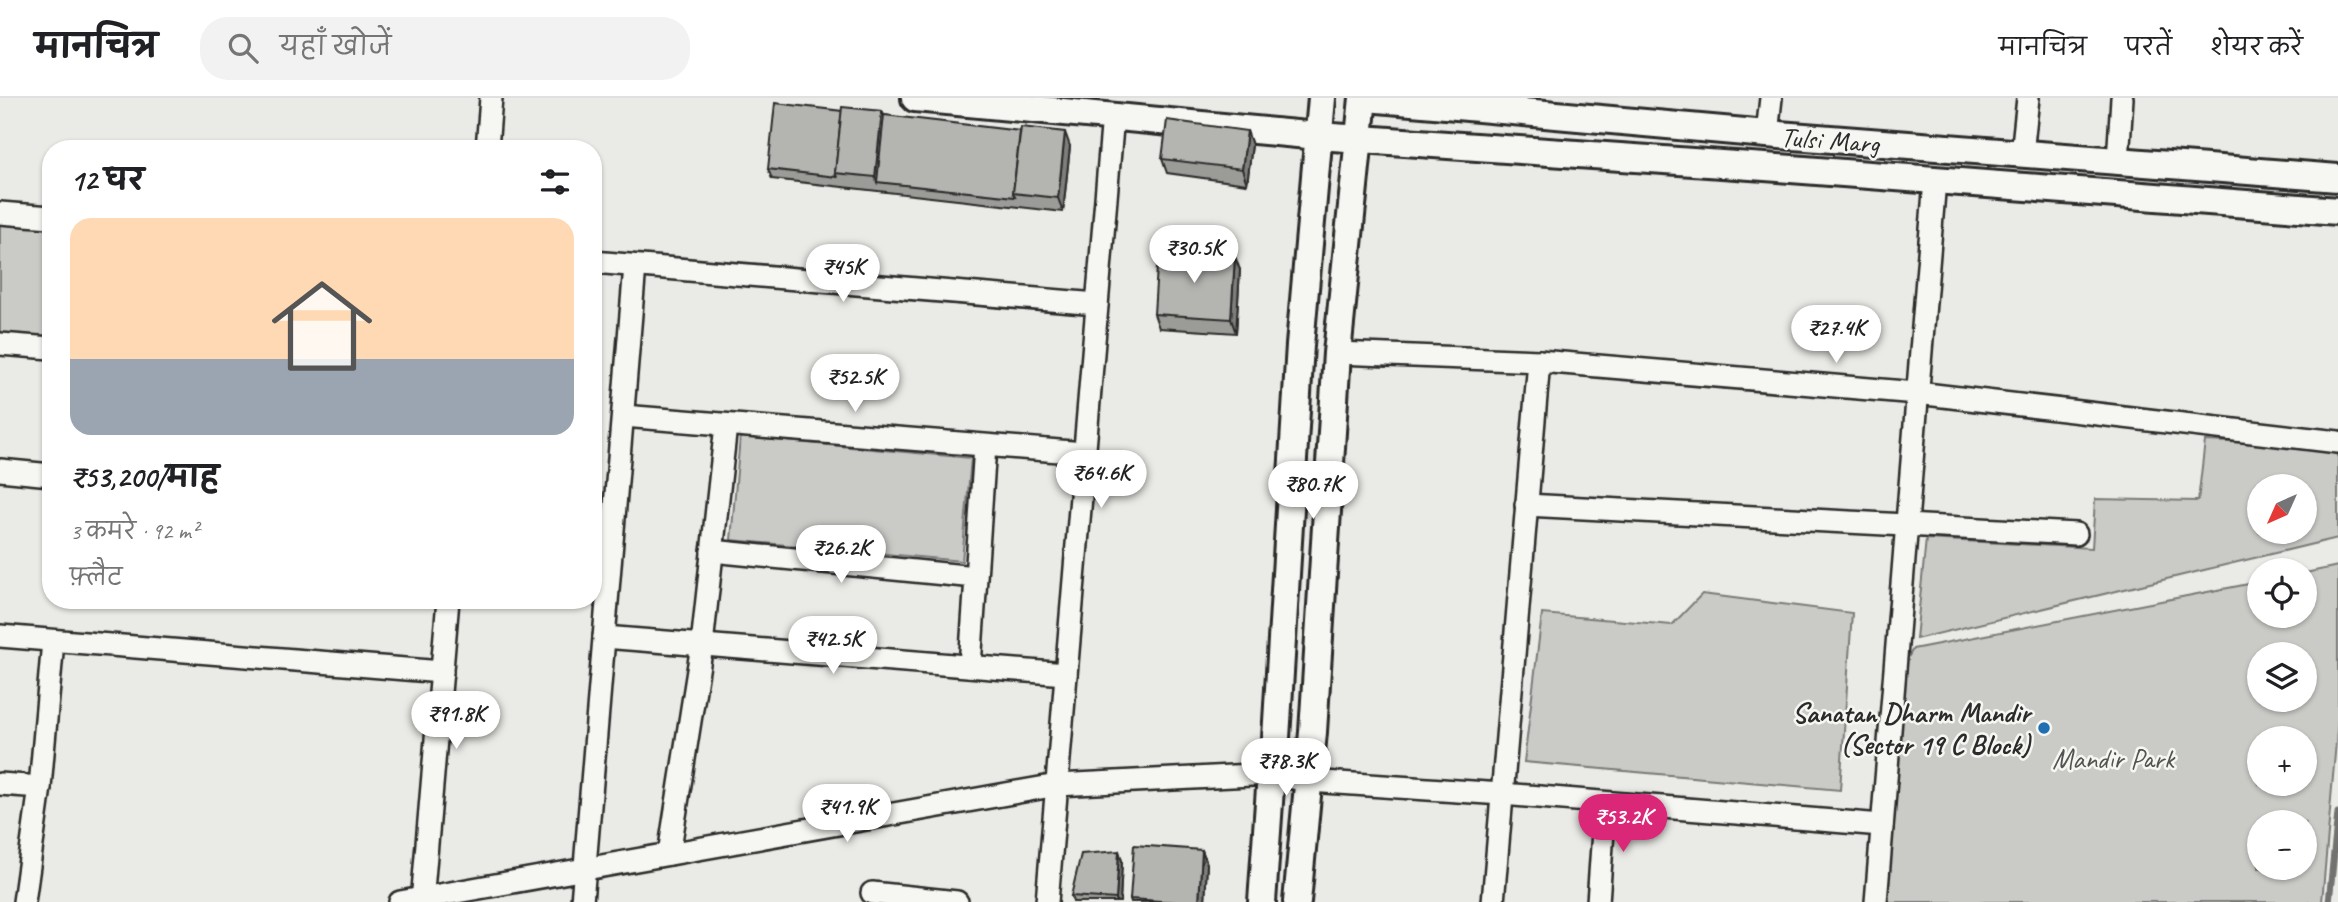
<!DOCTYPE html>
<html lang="hi">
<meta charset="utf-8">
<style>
:root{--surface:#fff;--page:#f2f2f2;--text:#202124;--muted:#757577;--line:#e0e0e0;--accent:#db2777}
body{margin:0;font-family:Caveat,"Playpen Sans Deva",sans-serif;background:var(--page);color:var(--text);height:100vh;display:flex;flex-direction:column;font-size:26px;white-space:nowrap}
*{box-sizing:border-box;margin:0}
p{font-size:23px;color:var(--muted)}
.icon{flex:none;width:38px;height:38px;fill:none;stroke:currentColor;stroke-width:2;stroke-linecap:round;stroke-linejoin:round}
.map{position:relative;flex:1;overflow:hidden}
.details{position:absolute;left:42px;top:42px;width:560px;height:469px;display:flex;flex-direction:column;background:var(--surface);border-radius:28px;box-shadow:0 2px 5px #0004}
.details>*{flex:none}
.needle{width:46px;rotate:225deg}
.tools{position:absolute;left:2247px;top:376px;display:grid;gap:14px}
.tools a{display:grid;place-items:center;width:70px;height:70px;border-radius:50%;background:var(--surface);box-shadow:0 2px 5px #0004;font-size:35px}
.price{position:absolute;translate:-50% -60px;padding:0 16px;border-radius:24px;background:#fff;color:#222;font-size:23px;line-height:46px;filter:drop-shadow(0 2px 4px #0008)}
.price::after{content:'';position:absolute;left:50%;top:42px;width:21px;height:16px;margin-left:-10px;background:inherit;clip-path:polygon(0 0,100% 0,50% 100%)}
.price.active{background:var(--accent);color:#fff}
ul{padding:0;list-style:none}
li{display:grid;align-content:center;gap:14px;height:371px;padding:0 28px}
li+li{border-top:2px solid var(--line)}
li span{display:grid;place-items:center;height:217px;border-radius:21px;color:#555}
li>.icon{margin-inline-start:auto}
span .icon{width:126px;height:126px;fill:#fffc;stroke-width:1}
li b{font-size:30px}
h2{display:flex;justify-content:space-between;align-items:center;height:84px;padding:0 28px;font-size:30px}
header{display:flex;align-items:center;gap:42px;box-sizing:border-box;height:98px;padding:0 35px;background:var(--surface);border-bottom:2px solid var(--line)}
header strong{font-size:33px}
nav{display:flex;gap:38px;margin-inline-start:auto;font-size:24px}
.search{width:490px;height:63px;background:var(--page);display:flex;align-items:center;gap:18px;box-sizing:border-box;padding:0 24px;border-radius:28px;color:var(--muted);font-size:26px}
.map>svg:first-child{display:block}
.green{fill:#cacac7;stroke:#7a7a79;stroke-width:2;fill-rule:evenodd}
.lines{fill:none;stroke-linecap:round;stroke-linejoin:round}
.stream{stroke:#727270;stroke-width:7}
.minor-casing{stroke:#2b2b2b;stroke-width:26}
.tertiary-casing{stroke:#2b2b2b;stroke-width:32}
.minor{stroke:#f6f6f2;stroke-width:21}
.tertiary{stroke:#f6f6f2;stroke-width:26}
.wall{fill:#9b9b98;stroke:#2b2b2b;stroke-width:2}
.shaded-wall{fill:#7e7e7c;stroke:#2b2b2b;stroke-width:2}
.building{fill:#b4b4b1;stroke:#2b2b2b;stroke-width:2}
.poi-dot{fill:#1f6fb2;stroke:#f6f6f2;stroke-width:2.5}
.labels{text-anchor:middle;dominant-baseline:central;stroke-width:5;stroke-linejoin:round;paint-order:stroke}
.street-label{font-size:28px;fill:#2b2b2b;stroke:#f6f6f2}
.poi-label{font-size:28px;font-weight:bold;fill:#2b2b2b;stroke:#f6f6f2;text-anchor:end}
.park-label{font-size:28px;fill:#535352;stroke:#f6f6f2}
</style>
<header>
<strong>मानचित्र</strong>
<div class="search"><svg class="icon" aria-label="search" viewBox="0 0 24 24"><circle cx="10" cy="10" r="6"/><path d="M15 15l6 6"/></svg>यहाँ खोजें</div>
<nav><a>मानचित्र</a><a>परतें</a><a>शेयर करें</a></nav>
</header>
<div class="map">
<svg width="2338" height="804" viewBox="0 0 2338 804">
<rect width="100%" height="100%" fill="#eaeae6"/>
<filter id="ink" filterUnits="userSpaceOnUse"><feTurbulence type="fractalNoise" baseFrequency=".0143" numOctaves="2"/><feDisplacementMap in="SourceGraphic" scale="14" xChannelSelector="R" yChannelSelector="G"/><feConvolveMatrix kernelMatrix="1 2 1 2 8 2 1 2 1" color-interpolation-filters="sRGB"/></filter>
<g filter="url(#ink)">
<!-- green -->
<g class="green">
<path d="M0 124 51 129V240L0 236Z"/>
<path d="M740 339 971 360 962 463 731 442Z"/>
<path d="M2205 343 2338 349V440L1916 541 1926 441 2092 450 2095 401 2198 403ZM2259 388H2305V434H2259Z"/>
<path d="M2338 468V621L2322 804H1877L1896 580 1913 551 2259 484V518H2305V475ZM2259 556H2305V602H2259ZM2259 640H2305V686H2259ZM2259 724H2305V770H2259Z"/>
<path d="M1702 496 1852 515 1840 692 1524 664 1542 516 1672 527Z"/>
</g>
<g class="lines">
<!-- stream -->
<path class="stream" d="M2329 804 2338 715"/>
<!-- minor casing -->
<g class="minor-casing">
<g id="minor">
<path d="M1767 36 1771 0"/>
<path d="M487 51 491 0"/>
<path d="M2022 56 2028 0"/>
<path d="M2118 63 2122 0"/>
<path d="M0 115 51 119"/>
<path d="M593 164 1097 206"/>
<path d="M0 246 51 250"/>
<path d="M1337 255 1539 263 1917 295 2338 344"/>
<path d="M623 318 1084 355"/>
<path d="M0 372 51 377"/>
<path d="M1526 407 2076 436"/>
<path d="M712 453 975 479"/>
<path d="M0 538 442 574"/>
<path d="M604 539 1066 576"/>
<path d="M970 568 985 348"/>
<path d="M0 686 40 689 53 543"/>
<path d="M669 756 702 547 726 327"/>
<path d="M872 795 957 804"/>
<path d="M24 804 40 689"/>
<path d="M400 804 1057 687 1271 676 1309 683 1502 696 1882 727"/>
<path d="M422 804 448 502"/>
<path d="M582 804 635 168"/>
<path d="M1047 804 1113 17"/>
<path d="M1493 804 1539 263"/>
<path d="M1598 804 1605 705"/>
<path d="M1876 804 1935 82"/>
</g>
</g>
<!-- tertiary casing -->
<g class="tertiary-casing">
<g id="tertiary">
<path d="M915 0 1318 38 1765 69 2338 113"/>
<path d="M1367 0 1767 36 2338 80"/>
<path d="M1262 804 1271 676 1276 640 1300 247 1322 0"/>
<path d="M1297 804 1313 634 1337 255 1363 0"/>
</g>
</g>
<!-- minor -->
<use href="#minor" class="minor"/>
<!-- tertiary -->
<use href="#tertiary" class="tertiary"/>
</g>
<!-- wall -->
<g class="wall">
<path d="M842 13H882L884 17 1070 48 1063 114 772 81 768 71Z"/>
<path d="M1247 33 1252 47 1247 86 1167 75 1162 61Z"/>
<path d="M1240 172 1236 235 1159 230 1154 216Z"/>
<path d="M1202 752 1207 766 1205 804H1131L1130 801Z"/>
<path d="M1119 753 1122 763 1120 804H1073L1071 798Z"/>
</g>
<!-- shaded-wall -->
<g class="shaded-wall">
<path d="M882 13 887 27 877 84 875 79Z"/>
<path d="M1247 33 1252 47 1247 86 1242 71Z"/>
<path d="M1065 34 1070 48 1063 114 1058 100Z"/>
<path d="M1235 158 1240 172 1236 235 1231 221Z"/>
<path d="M1202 752 1207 766 1205 804H1199Z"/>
<path d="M1119 753 1122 763 1120 804H1117L1116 801Z"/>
</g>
<!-- building -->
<g class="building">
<path d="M775 5 842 13 835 75 837 79 768 71Z"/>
<path d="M842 9 882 13 875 79 835 75Z"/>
<path d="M884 17 1020 33 1013 95 1015 99 877 84Z"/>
<path d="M1167 22 1247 33 1242 71 1162 61Z"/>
<path d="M1021 29 1065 34 1058 100 1013 95Z"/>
<path d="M1158 153 1235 158 1231 221 1154 216Z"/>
<path d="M1134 747 1202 752 1199 804H1177L1130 801Z"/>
<path d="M1119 753 1116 801 1071 798 1081 756Z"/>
</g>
</g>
<!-- markers -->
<circle class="poi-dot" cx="2044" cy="630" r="7"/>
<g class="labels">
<!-- street labels -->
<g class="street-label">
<text transform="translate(1830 42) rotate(4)">Tulsi Marg</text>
</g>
<!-- poi labels -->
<g class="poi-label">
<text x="2030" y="614">Sanatan Dharm Mandir<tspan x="2030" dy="32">(Sector 19 C Block)</tspan></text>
</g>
<!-- park labels -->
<g class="park-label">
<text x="2113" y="660">Mandir Park</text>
</g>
</g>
</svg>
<div class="tools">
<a><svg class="needle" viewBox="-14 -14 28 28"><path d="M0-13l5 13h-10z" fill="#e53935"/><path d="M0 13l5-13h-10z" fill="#757577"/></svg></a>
<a><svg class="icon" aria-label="locate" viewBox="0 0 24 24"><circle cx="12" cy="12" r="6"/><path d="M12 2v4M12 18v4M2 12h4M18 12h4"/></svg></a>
<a><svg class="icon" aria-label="layers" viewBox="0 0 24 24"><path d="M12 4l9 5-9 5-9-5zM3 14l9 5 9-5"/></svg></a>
<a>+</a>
<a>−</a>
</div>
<b class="price" style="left:1194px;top:187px">₹30.5K</b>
<b class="price" style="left:843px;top:206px">₹45K</b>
<b class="price" style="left:1836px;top:267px">₹27.4K</b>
<b class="price" style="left:855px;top:316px">₹52.5K</b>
<b class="price" style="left:1101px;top:412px">₹64.6K</b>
<b class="price" style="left:1313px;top:423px">₹80.7K</b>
<b class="price" style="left:841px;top:487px">₹26.2K</b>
<b class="price" style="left:833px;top:578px">₹42.5K</b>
<b class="price" style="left:456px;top:653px">₹91.8K</b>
<b class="price" style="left:1286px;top:700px">₹78.3K</b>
<b class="price" style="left:847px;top:746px">₹41.9K</b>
<b class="price active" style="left:1623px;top:756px">₹53.2K</b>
<section class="details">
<h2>12 घर<svg class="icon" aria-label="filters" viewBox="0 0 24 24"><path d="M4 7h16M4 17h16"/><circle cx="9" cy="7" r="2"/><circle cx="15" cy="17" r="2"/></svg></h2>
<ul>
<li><span style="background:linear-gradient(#ffd9b3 65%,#9aa5b1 0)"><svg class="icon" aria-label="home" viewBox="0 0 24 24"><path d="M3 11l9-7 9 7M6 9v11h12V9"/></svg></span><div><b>₹53,200/माह</b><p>3 कमरे · 92 m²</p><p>फ़्लैट</p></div></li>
</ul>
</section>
</div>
